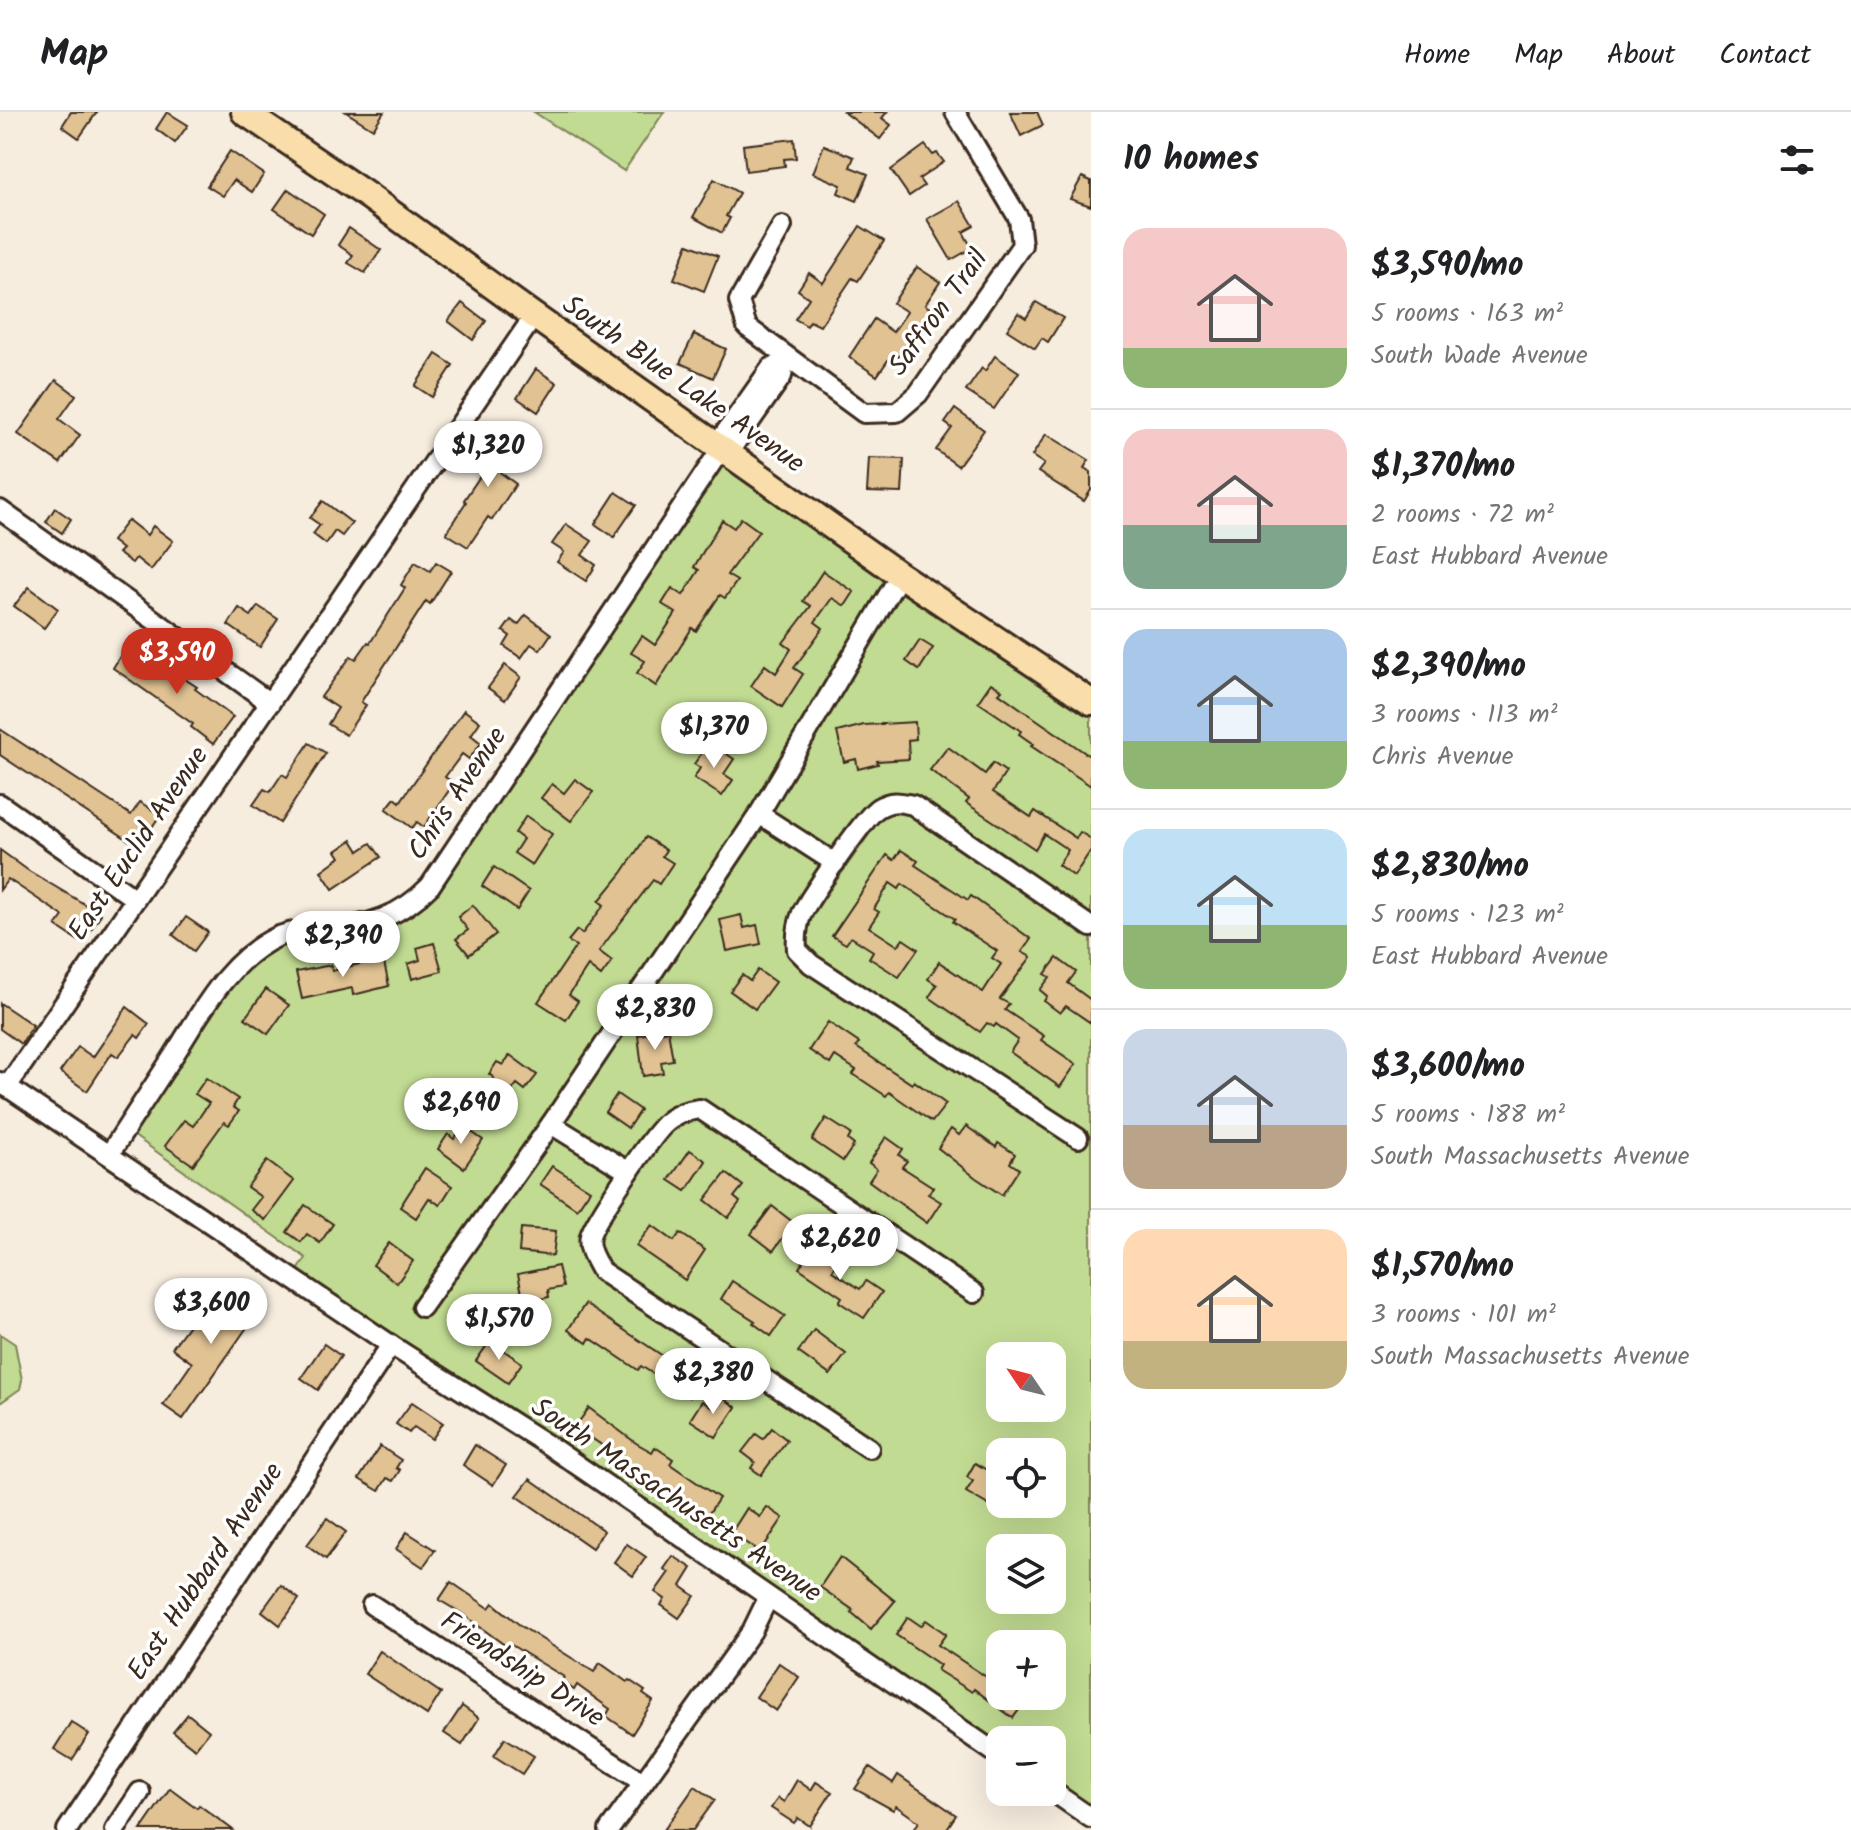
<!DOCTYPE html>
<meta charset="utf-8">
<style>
:root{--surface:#fff;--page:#f2f2f2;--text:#202124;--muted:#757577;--line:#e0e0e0;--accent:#c8321e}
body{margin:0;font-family:Kalam,sans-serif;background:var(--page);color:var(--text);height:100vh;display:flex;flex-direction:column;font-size:30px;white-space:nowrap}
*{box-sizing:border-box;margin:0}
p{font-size:26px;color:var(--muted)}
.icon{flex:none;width:44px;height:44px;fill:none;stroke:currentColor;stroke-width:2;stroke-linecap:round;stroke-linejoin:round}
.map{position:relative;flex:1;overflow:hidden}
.details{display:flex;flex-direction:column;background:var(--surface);width:760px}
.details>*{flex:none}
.needle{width:52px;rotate:305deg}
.fabs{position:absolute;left:986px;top:1230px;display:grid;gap:16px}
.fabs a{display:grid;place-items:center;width:80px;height:80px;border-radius:16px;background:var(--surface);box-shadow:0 8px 32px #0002;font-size:40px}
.price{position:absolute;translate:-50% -68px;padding:0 18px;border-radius:28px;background:#fff;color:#222;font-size:26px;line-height:52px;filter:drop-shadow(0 2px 4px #0008)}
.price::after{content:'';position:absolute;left:50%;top:48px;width:24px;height:18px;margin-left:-12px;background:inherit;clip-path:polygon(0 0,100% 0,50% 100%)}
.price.selected{background:var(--accent);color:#fff}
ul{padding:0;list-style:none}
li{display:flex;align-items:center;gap:24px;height:200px;padding:0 32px}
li+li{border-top:2px solid var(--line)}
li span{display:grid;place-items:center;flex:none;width:224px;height:160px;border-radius:24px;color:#555}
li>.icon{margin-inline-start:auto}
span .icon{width:96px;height:96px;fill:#fffc;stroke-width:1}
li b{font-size:34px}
h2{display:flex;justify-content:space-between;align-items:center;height:96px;padding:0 32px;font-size:34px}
header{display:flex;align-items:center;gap:48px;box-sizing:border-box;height:112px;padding:0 40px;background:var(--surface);border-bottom:2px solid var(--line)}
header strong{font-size:38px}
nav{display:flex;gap:44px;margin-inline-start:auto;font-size:28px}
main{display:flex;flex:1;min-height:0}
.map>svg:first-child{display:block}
.green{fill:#c1db92;stroke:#7e8258;stroke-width:2;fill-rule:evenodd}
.building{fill:#e0c293;stroke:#3b2a1e;stroke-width:2}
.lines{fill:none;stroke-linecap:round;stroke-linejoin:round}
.minor-casing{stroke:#3b2a1e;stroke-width:24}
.major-casing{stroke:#3b2a1e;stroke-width:30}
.minor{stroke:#fff;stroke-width:18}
.major{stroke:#f9deab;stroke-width:24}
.labels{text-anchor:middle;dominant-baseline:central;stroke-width:7;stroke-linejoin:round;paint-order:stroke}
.street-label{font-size:28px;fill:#3b2a1e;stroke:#fff}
</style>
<header>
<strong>Map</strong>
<nav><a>Home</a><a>Map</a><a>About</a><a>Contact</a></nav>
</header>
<main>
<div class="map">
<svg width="1091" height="1718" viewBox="0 0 1091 1718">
<rect width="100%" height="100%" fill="#f6eddf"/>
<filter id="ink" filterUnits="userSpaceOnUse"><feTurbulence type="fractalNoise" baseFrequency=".0125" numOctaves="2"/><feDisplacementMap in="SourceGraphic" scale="16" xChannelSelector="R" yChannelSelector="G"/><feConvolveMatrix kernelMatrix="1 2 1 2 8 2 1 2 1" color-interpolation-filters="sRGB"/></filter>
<g filter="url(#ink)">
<!-- green -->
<g class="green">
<path d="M534 0H664L624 59Z"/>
<path d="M723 348 889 465 751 697 543 1008 410 1196 425 1206 554 1024 617 1062 582 1119 596 1165 872 1347 880 1334 607 1153C603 1146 598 1139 599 1130 600 1115 658 1030 671 1018 680 1009 687 1007 699 1006L977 1192 985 1179 705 991C666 981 645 1022 626 1049L563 1011 762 713 824 753C811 772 777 815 790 839 794 846 802 852 807 858L1081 1037 1089 1024 816 845 805 835V824L810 806 882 704 895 698 911 701 1091 824V1696L1052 1669V1628H1000V1634L297 1160 306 1146 133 1023 226 880C242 859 266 834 294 828 304 826 315 827 325 826 370 822 405 812 437 780ZM1000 1244H1052V1296H1000ZM1000 1340H1052V1392H1000ZM1000 1436H1052V1488H1000ZM1000 1532H1052V1584H1000Z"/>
<path d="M904 475 1091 600V805L914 685 893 681 871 690 833 740 770 700Z"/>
<path d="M0 1222 15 1232 22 1268 20 1277 0 1291Z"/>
</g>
<!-- building -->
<g class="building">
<path d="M71 0H97L79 26 62 14Z"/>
<path d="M167 0 188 13 175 31 156 17Z"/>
<path d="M346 0H384L373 17Z"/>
<path d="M844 0H887L882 6 891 13 880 27Z"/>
<path d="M1010 0H1037L1043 13 1021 24Z"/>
<path d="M794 27 796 46 784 47 785 54 746 59 743 33Z"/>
<path d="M824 33 854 45 850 55 868 62 857 89 838 81 841 73 813 61Z"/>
<path d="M925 33 933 43 937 41 944 50 919 67 924 74 909 84 891 58Z"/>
<path d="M230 39 264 62 252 80 234 68 223 84 207 74Z"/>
<path d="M1082 65 1091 69V94L1070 87Z"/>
<path d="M714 67 739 81 726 104 730 106 722 121 693 105Z"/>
<path d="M288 77 324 102 311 122 274 97Z"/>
<path d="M959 89 974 114 963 120 972 136 951 148 927 107Z"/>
<path d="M860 114 884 129 858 169 852 166 820 214 810 209 807 214 795 207 809 186 798 178 809 161 823 171Z"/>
<path d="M349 116 381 138 365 161 348 151 353 143 338 133Z"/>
<path d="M688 132 718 144 704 179 674 167Z"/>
<path d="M917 155 940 170 925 193 930 196 908 230 898 245 893 241 877 264 849 245 874 207 893 220 907 200 893 191Z"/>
<path d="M1036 190 1063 206 1048 230 1042 226 1035 236 1007 218 1018 201 1026 206Z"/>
<path d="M462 191 486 209 473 228 448 209Z"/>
<path d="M694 222 726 237 713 266 680 251Z"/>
<path d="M436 242 453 253 432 285 415 274Z"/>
<path d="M995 244 1019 260 994 297 966 279 982 256 985 259Z"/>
<path d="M536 257 557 271 538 300 517 286Z"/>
<path d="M56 268 76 283 59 307 80 323 60 351 18 322Z"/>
<path d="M955 297 984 318 958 354 936 338 952 316 945 311Z"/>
<path d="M506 310 525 322 501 361 516 372 492 408 488 405 468 435 446 421 466 390 464 388 495 342 488 338Z"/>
<path d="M1046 322 1089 348 1084 356 1091 360V378L1084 389 1038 360 1044 352 1032 344Z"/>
<path d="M869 346 904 347 902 381 867 380Z"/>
<path d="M616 380 636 393 614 425 595 412Z"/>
<path d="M323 389 352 411 342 424 335 419 326 432 313 422 320 413 310 406Z"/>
<path d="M55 396 71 407 62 421 46 410Z"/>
<path d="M741 406 759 419 727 463 737 469 725 486 720 483 696 519 692 516 656 574 637 561 645 549 631 541 642 524 655 533 676 501 662 492 672 476 683 483 699 458 694 455 722 408 734 416Z"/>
<path d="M128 408 147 423 153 414 173 429 151 458 136 446 132 451 118 441 122 437 112 429Z"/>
<path d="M566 412 592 429 582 443 596 453 586 469 557 450 564 440 552 432Z"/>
<path d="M415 450 430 459 436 450 451 459 430 492 426 489 361 590 366 593 346 623 328 612 338 596 321 585 351 544 356 547 368 530 370 531 405 476 401 473Z"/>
<path d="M823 459 854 480 845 494 832 486 815 510 823 516 794 556 803 562 782 595 751 574 765 553 776 561 791 537 783 531 811 494 803 489Z"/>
<path d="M29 475 58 497 44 516 14 494Z"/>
<path d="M258 494 278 507 260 535 228 513 239 496 251 504Z"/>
<path d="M526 503 551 522 540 538 531 532 521 546 504 534 510 524 503 519 511 508 518 513Z"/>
<path d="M920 528 933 536 919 558 906 549Z"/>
<path d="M124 538 166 566 171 558 197 575 195 577 233 605 213 632 191 615 193 612 113 556Z"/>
<path d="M505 553 521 565 505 588 488 576Z"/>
<path d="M991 571 1002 578 999 581 1020 596 1091 645V674L1031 634 1033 632 1019 622 1021 619 978 590Z"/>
<path d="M464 598 480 610 471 623 481 631 469 647 462 642 445 665 454 671 424 715 417 710 412 716 386 697 395 686 400 690Z"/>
<path d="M915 610 916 627 908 628 909 647 877 649 878 652 858 657 856 647 844 650 837 620 864 613Z"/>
<path d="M0 617 131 703 140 690 160 703 139 735 0 643Z"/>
<path d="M309 631 326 641 280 711 253 693 264 677 270 680 282 662 287 665Z"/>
<path d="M715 634 734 647 724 662 733 668 722 684 694 666 700 656 694 652 704 638 710 642Z"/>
<path d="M948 635 985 662 993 651 1006 660 993 680 1031 705 1035 699 1076 726 1080 720 1091 727V738L1074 764 1058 753 1068 738 1044 722 1035 737 966 691 969 687 930 658Z"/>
<path d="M575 667 593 680 571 709 541 686 552 672 564 681Z"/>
<path d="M526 704 552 722 532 753 514 741 523 727 515 721Z"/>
<path d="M646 725 666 738 662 744 673 751 659 772 653 768 599 839 612 849 601 864 588 854 569 883 578 889 566 908 538 890 576 834 568 829 577 818 582 822 604 793 599 789 622 761Z"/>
<path d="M352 728 359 739 371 731 381 745 333 777 321 759 340 745 336 739Z"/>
<path d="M0 738 29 759 101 802 82 831 56 814 63 804 8 767 0 778Z"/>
<path d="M901 738 918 749 915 753 968 788 971 784 1031 827 1022 840 1031 845 1000 887 1009 892 1005 898 1044 924 1041 928 1076 952 1060 975 1010 940 1018 928 996 912 994 915 987 911 980 920 929 885 937 873 928 867 939 850 983 880 1001 852 992 846 997 839 953 810 955 807 902 772 899 777 890 771 874 797 879 800 869 815 898 834 903 827 918 837 899 865 869 846 873 839 851 825 846 832 832 824 887 743 894 748Z"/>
<path d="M494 755 529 779 517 798 482 774Z"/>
<path d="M473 793 496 822 469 843 456 827 468 818 458 805Z"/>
<path d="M741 803 744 816 757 813 761 832 727 839 720 808Z"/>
<path d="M186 805 208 820 194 839 173 823Z"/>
<path d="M434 831 442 859 412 867 408 852 420 848 417 836Z"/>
<path d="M383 846 389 874 353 883 352 876 302 887 296 860 331 853 332 859Z"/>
<path d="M1057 846 1076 860 1068 871 1091 888V911L1066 894 1060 901 1044 889 1047 884 1040 878 1050 865 1045 862Z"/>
<path d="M758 858 775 870 755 897 730 879 742 863 750 869Z"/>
<path d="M266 877 289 893 268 922 245 906Z"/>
<path d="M0 891 33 913 21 932 0 917Z"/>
<path d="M127 895 149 912 139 926 135 923 118 945 112 941 87 979 60 960 78 935 93 945Z"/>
<path d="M828 910 859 931 856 935 912 972 914 969 946 992 932 1010 889 980 886 984 853 962 856 958 835 944 830 952 809 938Z"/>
<path d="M668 918 673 948 661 950 663 961 643 964 638 923Z"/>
<path d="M510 943 537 963 525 978 517 972 507 985 489 972 494 966 489 962 497 950 503 953Z"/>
<path d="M206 966 238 987 233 995 239 999 229 1013 224 1010 193 1053 165 1034 184 1008 193 1014 209 991 195 982Z"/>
<path d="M617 982 640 998 628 1016 605 1000Z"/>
<path d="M826 1006 851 1022 848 1028 854 1033 843 1049 812 1028Z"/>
<path d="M463 1014 483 1028 464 1056 438 1037 448 1022 454 1027Z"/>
<path d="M966 1014 996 1035 998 1031 1015 1042 1010 1051 1019 1057 1002 1083 976 1066 938 1036 951 1017 959 1023Z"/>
<path d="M886 1025 903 1037 899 1043 907 1049 902 1055 933 1075 928 1082 941 1090 927 1111 869 1069 877 1057 869 1051Z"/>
<path d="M690 1038 706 1049 686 1079 669 1068Z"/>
<path d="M267 1049 294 1069 265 1108 251 1098 261 1085 247 1075Z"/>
<path d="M552 1054 590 1078 577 1097 540 1072Z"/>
<path d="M425 1056 452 1074 440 1093 429 1086 416 1106 400 1095Z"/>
<path d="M726 1061 743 1074 734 1085 740 1090 728 1106 705 1088Z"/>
<path d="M305 1093 333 1112 320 1131 307 1122 301 1130 287 1120Z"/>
<path d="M772 1094 794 1111 773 1139 751 1122Z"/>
<path d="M652 1113 674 1129 680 1121 705 1138 685 1168 636 1134Z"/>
<path d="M521 1116 556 1119 553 1144 519 1140Z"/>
<path d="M389 1131 413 1149 397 1171 373 1153Z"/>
<path d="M826 1135 841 1145 832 1159 860 1177 866 1169 882 1180 864 1206 839 1190 842 1185 799 1156 811 1138 820 1144Z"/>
<path d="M558 1154 563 1175 548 1178 549 1185 524 1191 518 1162Z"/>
<path d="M732 1169 785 1204 771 1224 753 1211 755 1209 721 1187Z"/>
<path d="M235 1170 264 1191 183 1307 163 1293 192 1251 172 1236 194 1206 204 1214Z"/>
<path d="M585 1192 666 1246 668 1244 701 1266 689 1285 641 1254 638 1258 590 1226 587 1231 568 1218Z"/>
<path d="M814 1218 846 1242 830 1263 798 1240Z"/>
<path d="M490 1229 522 1251 508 1271 476 1249Z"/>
<path d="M324 1232 341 1244 318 1278 301 1266Z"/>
<path d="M720 1284 736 1295 716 1325 690 1308 702 1289 712 1296Z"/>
<path d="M412 1290 443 1311 432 1327 414 1315 409 1321 396 1312Z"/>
<path d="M589 1296 636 1331 652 1340 655 1335 673 1347 670 1352 719 1386 707 1404 575 1315Z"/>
<path d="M772 1316 787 1328 761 1363 751 1356 755 1350 742 1340 756 1322 763 1327Z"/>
<path d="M475 1333 506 1353 493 1373 463 1353Z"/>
<path d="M380 1334 401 1348 396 1356 400 1358 393 1369 387 1366 379 1379 359 1367Z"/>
<path d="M975 1351 1000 1366V1400L966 1380 973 1369 967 1365Z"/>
<path d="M530 1367 604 1419 592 1436 517 1384Z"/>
<path d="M767 1395 783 1406 760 1440 731 1421 747 1396 760 1405Z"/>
<path d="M327 1406 346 1420 326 1447 307 1433Z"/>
<path d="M407 1420 435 1438 423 1455 396 1437Z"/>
<path d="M627 1432 646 1445 633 1464 614 1450Z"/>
<path d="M673 1444 692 1456 681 1474 695 1484 679 1506 661 1493 665 1487 655 1480 669 1460 664 1457Z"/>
<path d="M840 1445 895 1489 871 1517 851 1500 853 1498 820 1475Z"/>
<path d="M451 1470 489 1496 493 1491 521 1514 594 1560 600 1551 627 1570 629 1568 645 1579 643 1582 653 1589 632 1622 606 1604 610 1597 577 1573 574 1578 561 1569 564 1565 508 1531 506 1534 461 1501 439 1488Z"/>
<path d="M281 1473 299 1487 280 1513 262 1499Z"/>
<path d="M908 1505 921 1514 926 1508 946 1522 938 1533 1000 1574V1584H1029L1013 1606 974 1577 972 1580 937 1558 940 1553 896 1523Z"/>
<path d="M380 1539 441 1581 427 1603 365 1562Z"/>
<path d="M779 1551 799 1565 776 1599 756 1585Z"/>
<path d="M462 1594 479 1606 462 1633 444 1621Z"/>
<path d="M188 1602 209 1619 195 1637 173 1620Z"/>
<path d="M71 1610 89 1622 72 1648 54 1637Z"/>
<path d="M505 1626 534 1644 522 1662 494 1644Z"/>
<path d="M870 1655 893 1671 898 1663 956 1703 946 1718H913L919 1710 896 1694 893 1698 855 1677Z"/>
<path d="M797 1668 811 1678 816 1670 832 1680 810 1714 798 1706 794 1711 771 1696 778 1686 784 1690Z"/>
<path d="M695 1674 715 1688 693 1718H664Z"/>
<path d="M170 1676 197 1696 199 1693 233 1718H141Z"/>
</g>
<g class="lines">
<!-- minor casing -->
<g class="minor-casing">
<g id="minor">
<path d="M782 114 739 189 747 215 864 301 897 300 918 282 1022 133 1019 107 955 0"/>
<path d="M725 331H735L782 264 784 251"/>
<path d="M0 398 270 591"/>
<path d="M0 692 135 787"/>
<path d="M759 702 835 751"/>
<path d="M0 970 391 1233 551 1335 1000 1644"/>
<path d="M7 975 534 204"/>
<path d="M551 1012 629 1060"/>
<path d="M1078 1026 811 852 797 838C796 825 797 813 802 801 810 785 865 704 878 696 891 688 899 690 913 693L1091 815"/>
<path d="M109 1043C130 1010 151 978 172 946 201 901 228 847 279 824 295 818 310 818 327 817 368 815 401 804 430 774L721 337 725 331 723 324 771 256 784 251 788 246"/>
<path d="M422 1195 551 1012 759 702 900 463"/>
<path d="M869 1336 601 1159C595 1148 587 1136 590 1124 594 1109 654 1020 667 1010 678 1001 686 999 700 997L974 1181"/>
<path d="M372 1493 642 1670"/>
<path d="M1052 1679 1091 1706"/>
<path d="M67 1718 391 1233"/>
<path d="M115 1718 140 1680"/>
<path d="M609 1718 752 1519 768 1486"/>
</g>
</g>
<!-- major casing -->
<g class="major-casing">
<path id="major" d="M244 0 368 84 534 204 900 463 1091 590"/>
</g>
<!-- minor -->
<use href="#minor" class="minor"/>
<!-- major -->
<use href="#major" class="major"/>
</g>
</g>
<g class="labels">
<!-- street labels -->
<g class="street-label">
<text transform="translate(939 201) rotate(-54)">Saffron Trail</text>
<text transform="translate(683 273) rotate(35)">South Blue Lake Avenue</text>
<text transform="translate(458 682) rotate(-56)">Chris Avenue</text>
<text transform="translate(139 732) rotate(-56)">East Euclid Avenue</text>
<text transform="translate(676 1389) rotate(34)">South Massachusetts Avenue</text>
<text transform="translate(206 1460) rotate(-56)">East Hubbard Avenue</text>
<text transform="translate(522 1558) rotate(33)">Friendship Drive</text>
</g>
</g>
</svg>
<div class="fabs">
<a><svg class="needle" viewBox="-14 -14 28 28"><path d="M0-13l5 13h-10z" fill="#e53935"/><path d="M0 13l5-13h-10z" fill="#757577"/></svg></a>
<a><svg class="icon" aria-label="locate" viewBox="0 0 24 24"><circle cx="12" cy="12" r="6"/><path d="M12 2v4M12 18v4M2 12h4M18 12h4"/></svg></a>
<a><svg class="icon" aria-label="layers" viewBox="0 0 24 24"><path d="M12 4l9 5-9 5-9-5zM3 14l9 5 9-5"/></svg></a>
<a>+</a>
<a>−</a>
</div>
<b class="price" style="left:488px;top:377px">$1,320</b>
<b class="price selected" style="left:177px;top:584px">$3,590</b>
<b class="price" style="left:714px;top:658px">$1,370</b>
<b class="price" style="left:343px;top:867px">$2,390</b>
<b class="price" style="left:655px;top:940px">$2,830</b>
<b class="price" style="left:461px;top:1034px">$2,690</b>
<b class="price" style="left:840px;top:1170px">$2,620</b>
<b class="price" style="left:211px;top:1234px">$3,600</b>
<b class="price" style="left:499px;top:1250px">$1,570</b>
<b class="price" style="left:713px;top:1304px">$2,380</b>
</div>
<section class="details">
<h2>10 homes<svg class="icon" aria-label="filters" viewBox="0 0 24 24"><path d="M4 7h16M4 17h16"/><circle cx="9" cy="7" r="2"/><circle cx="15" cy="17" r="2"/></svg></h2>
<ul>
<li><span style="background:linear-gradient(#f6c9c9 75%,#8fb573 0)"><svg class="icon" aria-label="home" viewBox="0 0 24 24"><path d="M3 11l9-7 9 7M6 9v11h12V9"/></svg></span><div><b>$3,590/mo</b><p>5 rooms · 163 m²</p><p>South Wade Avenue</p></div></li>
<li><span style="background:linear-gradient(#f6c9c9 60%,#7fa58c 0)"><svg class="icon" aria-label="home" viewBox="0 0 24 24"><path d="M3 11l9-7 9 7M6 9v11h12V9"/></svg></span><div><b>$1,370/mo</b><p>2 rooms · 72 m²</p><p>East Hubbard Avenue</p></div></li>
<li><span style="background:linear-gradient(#a9c7e8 70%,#8fb573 0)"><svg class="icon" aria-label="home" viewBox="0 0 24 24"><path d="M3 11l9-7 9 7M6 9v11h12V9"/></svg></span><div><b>$2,390/mo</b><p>3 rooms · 113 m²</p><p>Chris Avenue</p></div></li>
<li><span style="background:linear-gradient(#bfe0f5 60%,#8fb573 0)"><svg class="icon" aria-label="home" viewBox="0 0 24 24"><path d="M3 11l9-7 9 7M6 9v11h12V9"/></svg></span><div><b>$2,830/mo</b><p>5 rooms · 123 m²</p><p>East Hubbard Avenue</p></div></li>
<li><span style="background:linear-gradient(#c9d6e8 60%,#b9a48a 0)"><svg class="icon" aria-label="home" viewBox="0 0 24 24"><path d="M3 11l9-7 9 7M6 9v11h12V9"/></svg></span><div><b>$3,600/mo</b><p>5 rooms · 188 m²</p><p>South Massachusetts Avenue</p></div></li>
<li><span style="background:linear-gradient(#ffd9b3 70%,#c2b280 0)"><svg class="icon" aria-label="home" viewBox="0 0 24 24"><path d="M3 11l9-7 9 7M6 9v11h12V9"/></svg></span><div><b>$1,570/mo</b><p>3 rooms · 101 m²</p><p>South Massachusetts Avenue</p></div></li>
</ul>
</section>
</main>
